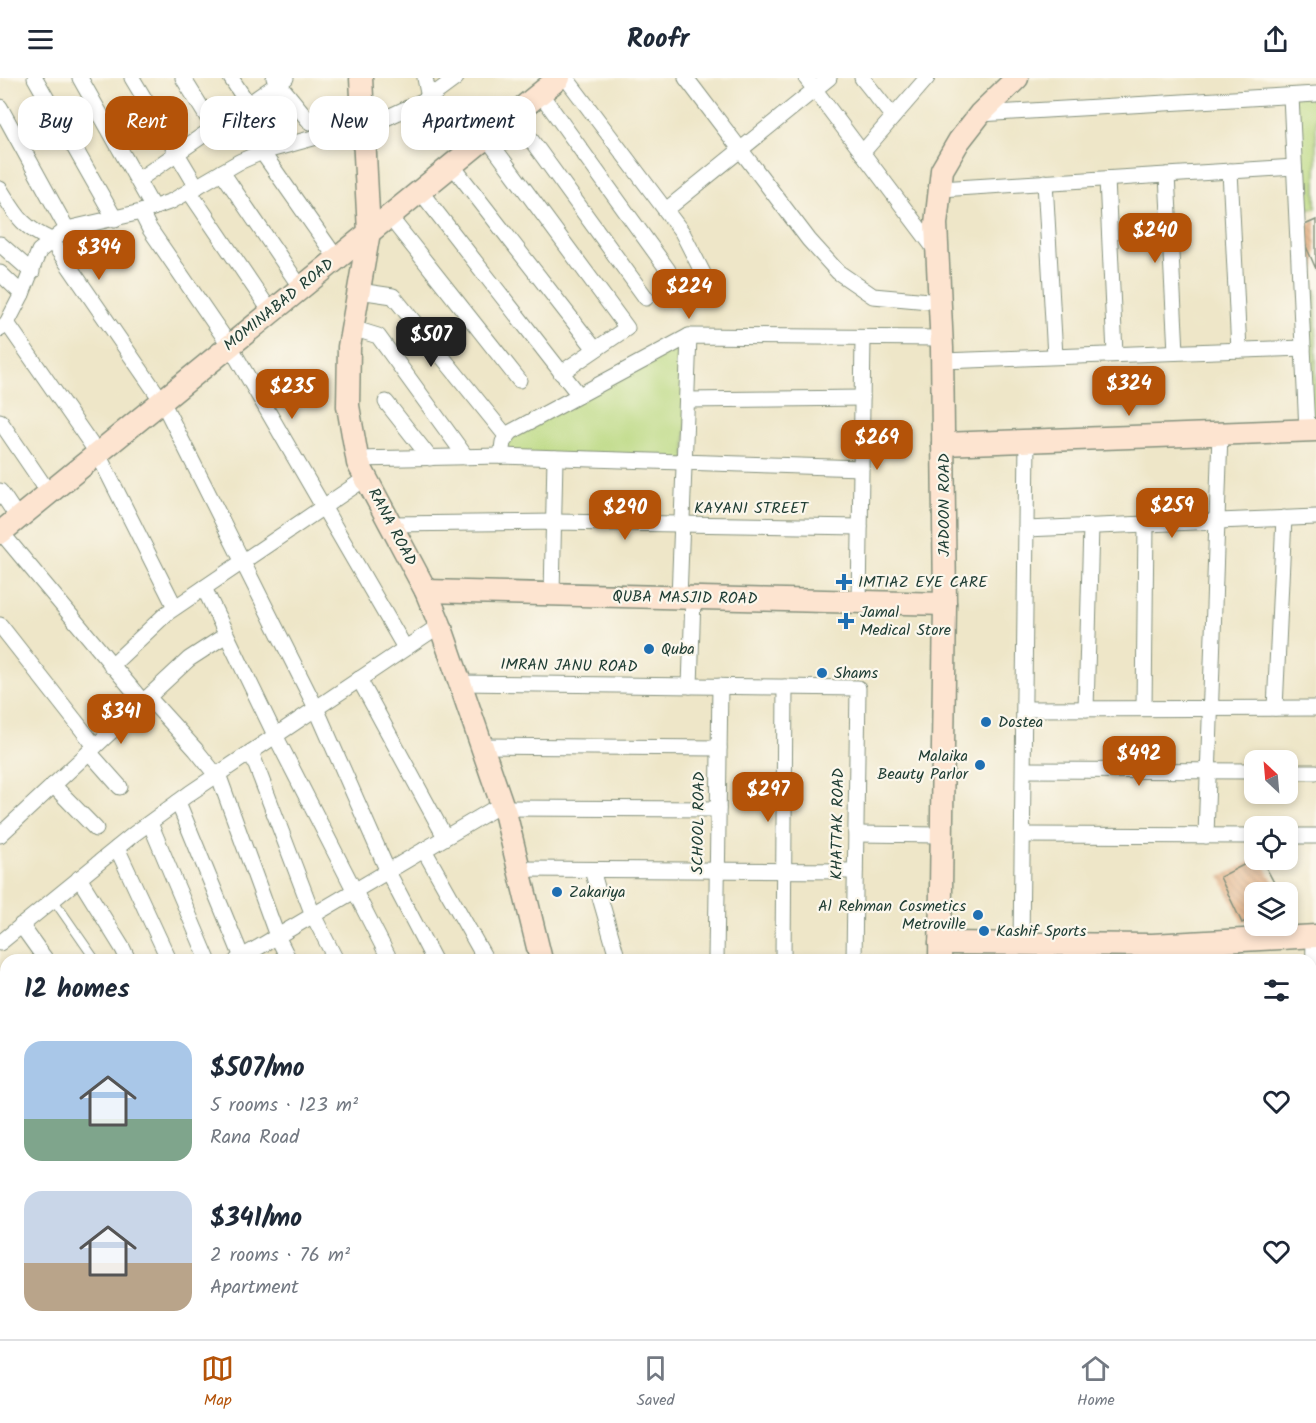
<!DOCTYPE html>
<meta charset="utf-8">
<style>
:root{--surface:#fff;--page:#f6f6f7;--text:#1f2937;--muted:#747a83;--line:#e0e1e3;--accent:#b45309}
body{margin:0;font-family:Kalam,sans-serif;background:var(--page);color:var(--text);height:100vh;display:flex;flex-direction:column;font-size:22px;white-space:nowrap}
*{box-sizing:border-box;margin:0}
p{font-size:20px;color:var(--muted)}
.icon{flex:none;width:33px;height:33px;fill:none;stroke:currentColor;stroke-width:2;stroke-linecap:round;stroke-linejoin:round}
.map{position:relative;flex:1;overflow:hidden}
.details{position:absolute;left:0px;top:876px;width:1317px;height:386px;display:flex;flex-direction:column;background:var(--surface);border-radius:18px 18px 0 0;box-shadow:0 3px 9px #0003}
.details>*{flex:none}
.banner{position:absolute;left:18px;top:18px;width:600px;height:54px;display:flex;gap:12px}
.needle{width:39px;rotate:334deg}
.fabs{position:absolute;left:1244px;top:672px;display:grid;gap:12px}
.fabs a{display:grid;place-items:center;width:54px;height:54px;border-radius:12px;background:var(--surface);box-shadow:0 3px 9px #0003;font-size:30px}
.price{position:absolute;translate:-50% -51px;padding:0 14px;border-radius:12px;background:var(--accent);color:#fff;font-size:20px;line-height:39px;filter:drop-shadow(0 2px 3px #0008)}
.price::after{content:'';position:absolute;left:50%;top:36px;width:18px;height:14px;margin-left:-9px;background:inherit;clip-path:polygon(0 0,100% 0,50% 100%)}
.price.on{background:#222;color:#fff}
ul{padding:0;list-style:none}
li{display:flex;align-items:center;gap:18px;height:150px;padding:0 24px}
li span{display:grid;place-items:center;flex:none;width:168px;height:120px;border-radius:18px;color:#555}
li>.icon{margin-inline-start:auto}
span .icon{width:72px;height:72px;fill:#fffc;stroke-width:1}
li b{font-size:26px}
h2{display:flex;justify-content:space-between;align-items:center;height:72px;padding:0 24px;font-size:26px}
.pill{padding:0 21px;border-radius:18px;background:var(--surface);box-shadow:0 3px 9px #0003;font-size:21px;line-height:54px}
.pill.on{background:var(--accent);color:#fff}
header{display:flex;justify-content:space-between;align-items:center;height:78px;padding:0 24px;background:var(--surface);font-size:27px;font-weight:800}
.tabs{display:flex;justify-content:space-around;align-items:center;height:84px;border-top:2px solid var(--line);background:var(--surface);font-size:16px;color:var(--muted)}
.tabs a{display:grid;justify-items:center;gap:3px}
.tabs .on{color:var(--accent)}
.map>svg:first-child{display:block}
.park{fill:#b9d87f;stroke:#6c8a5a;stroke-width:1.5}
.building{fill:url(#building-back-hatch)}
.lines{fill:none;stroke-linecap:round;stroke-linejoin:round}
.lane-casing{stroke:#86927e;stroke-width:10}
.street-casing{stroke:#86927e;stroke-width:17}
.secondary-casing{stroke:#86927e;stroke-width:25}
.lane{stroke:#fff;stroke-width:8}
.street{stroke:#fff;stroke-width:15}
.secondary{stroke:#fde4d0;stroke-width:22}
.poi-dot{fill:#1f6fb2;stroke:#fbf7ec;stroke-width:2}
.labels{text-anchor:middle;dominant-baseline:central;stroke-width:4.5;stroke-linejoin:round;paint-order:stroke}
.street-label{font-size:16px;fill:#1f3d34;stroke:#fbf7ec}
.poi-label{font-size:16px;fill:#1f3d34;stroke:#fbf7ec;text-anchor:start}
</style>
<header><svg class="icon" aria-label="menu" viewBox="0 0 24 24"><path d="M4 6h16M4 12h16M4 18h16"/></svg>Roofr<svg class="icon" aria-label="share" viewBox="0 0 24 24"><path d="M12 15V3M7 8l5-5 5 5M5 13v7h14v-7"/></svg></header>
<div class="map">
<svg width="1316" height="1261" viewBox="0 0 1316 1261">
<defs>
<pattern id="building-back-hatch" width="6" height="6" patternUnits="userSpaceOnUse" patternTransform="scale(1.5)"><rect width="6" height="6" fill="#de9f6b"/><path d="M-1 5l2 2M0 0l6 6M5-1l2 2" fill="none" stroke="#b38359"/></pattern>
</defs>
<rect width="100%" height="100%" fill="#fbf7ec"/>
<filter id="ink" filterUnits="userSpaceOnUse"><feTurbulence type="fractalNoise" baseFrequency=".0167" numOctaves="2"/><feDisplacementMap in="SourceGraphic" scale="12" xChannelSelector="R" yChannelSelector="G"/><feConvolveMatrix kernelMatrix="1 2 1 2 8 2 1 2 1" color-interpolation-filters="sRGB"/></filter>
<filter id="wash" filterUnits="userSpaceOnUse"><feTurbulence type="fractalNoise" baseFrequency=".008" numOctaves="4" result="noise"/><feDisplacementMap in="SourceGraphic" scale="24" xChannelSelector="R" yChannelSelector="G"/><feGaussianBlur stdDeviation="1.35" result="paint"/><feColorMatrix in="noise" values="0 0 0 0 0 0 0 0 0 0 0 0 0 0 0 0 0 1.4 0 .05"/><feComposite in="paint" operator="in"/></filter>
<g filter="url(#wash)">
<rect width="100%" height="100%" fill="#eee6c8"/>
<!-- park -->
<g class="park">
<path d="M1316 15V130L1296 131 1291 17Z"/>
<path d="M1316 212V352H1307L1301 213Z"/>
<path d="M689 258 685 383 501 378 503 364Z"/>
</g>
<g id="blocks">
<!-- building -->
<g class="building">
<path d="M1316 142V191L1298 150Z"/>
<path d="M1253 782H1262L1279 814H1254V839L1242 845 1220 799Z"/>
</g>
</g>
</g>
<g filter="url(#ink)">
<use href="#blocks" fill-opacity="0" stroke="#86927e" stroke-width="1.5"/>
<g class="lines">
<!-- lane casing -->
<g class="lane-casing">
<path id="lane" d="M53 821 94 880"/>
</g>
<!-- street casing -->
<g class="street-casing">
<g id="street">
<path d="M35 0 115 141"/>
<path d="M80 0 153 130"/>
<path d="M132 0 197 109"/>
<path d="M183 0 214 50"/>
<path d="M231 0 248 26"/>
<path d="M274 0 310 44"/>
<path d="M425 0 429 20"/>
<path d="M566 0 682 154 711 211"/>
<path d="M686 0 809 162 838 194 873 218 940 224"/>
<path d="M806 0 937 174"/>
<path d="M862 0 893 39"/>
<path d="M540 15 668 192"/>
<path d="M1291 18 1307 352"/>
<path d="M0 29 67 151"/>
<path d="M980 36 1316 16"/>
<path d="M513 37 646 220"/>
<path d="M486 59 627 250 561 295"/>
<path d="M262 74 337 181"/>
<path d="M862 75 927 0"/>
<path d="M452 87 595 271"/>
<path d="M1230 93 1239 272"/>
<path d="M222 94 301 210"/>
<path d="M1167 97 1176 274"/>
<path d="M1107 101 1115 276"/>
<path d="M138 102 286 0"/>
<path d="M1045 104 1055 278"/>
<path d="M0 111C17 138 21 148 51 162L162 323 316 630 389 796 434 882"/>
<path d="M940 111 1294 89"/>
<path d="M189 113 271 234"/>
<path d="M420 113 579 317"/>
<path d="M666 132 829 0"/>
<path d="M141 134 149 150 230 268 405 570"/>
<path d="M389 138 519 302"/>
<path d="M0 166 32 194"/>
<path d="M0 195 22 216"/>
<path d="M359 213 393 218 507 359"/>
<path d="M7 245 98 376 175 529"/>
<path d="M352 250 378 258 466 379"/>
<path d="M0 251 7 245 22 216 39 173 67 151 141 134 172 123 239 84 262 74 386 40 429 20 456 0"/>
<path d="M942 283 1303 270"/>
<path d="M687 322 862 320"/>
<path d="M386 324 430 380"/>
<path d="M0 343 49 415"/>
<path d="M501 378 503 364 511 354 689 258 942 260"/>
<path d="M357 381 501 378 861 390"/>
<path d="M0 413 18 440"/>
<path d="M391 446 554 444 860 449"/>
<path d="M1026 451 1316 439"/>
<path d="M1 454 143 624"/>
<path d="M204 510 275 657 390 882"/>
<path d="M552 516 555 380"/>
<path d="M679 520 689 258"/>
<path d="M859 524 863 261"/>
<path d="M0 547 95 668"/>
<path d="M111 588 167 535 366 400"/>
<path d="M359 601 445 759"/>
<path d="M460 605 858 610 854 882"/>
<path d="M690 608 693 520"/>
<path d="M148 619 196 672 216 697"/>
<path d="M1144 630 1146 445"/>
<path d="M1275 630 1284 440"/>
<path d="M1025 631 1316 630"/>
<path d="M1086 631 1091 448"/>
<path d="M482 668 719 670"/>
<path d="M89 674 120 709"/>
<path d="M251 674 313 837 336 882"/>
<path d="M1024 692 1254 693"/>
<path d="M1287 694H1316"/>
<path d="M218 696 277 858 289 882"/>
<path d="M53 707 96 751"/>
<path d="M178 724 243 882"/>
<path d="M503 730 718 731"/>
<path d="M150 745 208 882"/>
<path d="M856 756 941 757"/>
<path d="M0 757 189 581 226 557"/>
<path d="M1023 757 1254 758"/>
<path d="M1206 758 1220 356"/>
<path d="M1287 758H1316"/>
<path d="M117 770 169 882"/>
<path d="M424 772 486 882"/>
<path d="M519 791 855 793"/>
<path d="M592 792 618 882"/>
<path d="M79 800 123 871 128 882"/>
<path d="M21 847 46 882"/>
<path d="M0 865 134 756 190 715 440 547"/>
<path d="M1021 866 1027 363"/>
<path d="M237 882 502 726"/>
<path d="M716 882 720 608"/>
<path d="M783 882 785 609"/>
<path d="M0 934 6 944"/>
<path d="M0 1015 6 1027"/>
<path d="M1311 1047 1314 858"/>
<path d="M0 1086 6 1098"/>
<path d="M1311 1211H1316"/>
<path d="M55 1256 56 1261"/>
<path d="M183 1256 185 1261"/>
<path d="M229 1256 231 1261"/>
<path d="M269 1256 270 1261"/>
<path d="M313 1256 314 1261"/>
<path d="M360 1256 362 1261"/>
<path d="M405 1256 407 1261"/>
<path d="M460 1256 462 1261"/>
<path d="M514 1256 516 1261"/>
<path d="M551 1256 553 1261"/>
<path d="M592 1256 593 1261"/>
<path d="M1309 1256V1261"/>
<path d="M110 1261 128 1256"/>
</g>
</g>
<!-- secondary casing -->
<g class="secondary-casing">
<g id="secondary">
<path d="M361 0 369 154 349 269 348 328 358 385 426 513 440 547 506 738 541 882"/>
<path d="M943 366 1316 352"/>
<path d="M0 455 559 0"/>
<path d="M426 513 945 526"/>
<path d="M940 865 1152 867 1316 858"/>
<path d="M940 882 945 526 942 270 936 146 942 92 959 63 980 36 1017 0"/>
<path d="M0 1163 6 1201"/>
<path d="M15 1256V1261"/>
<path d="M635 1256 637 1261"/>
<path d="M938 1256V1261"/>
</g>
</g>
<!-- lane -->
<use href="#lane" class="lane"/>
<!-- street -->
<use href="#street" class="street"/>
<!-- secondary -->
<use href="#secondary" class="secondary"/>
</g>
</g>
<!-- markers -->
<g class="poi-dot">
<path d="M841 495h6v6h6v6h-6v6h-6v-6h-6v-6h6z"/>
<path d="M843 534h6v6h6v6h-6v6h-6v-6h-6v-6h6z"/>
<circle cx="649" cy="571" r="6"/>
<circle cx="822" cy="595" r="6"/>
<circle cx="986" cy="644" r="6"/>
<circle cx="980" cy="687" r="6"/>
<circle cx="557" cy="814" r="6"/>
<circle cx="978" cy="837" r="6"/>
<circle cx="984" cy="853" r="6"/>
</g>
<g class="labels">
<!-- street labels -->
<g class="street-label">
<text transform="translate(279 227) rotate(-39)">MOMINABAD ROAD</text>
<text transform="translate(944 427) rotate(-90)">JADOON ROAD</text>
<text x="751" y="430">KAYANI STREET</text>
<text transform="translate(392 449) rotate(62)">RANA ROAD</text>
<text transform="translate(685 520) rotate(1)">QUBA MASJID ROAD</text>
<text transform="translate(569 588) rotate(1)">IMRAN JANU ROAD</text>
<text transform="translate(699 745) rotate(-89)">SCHOOL ROAD</text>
<text transform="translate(838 746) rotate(-89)">KHATTAK ROAD</text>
</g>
<!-- poi labels -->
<g class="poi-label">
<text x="858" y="504">IMTIAZ EYE CARE</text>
<text x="860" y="534">Jamal<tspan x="860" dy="18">Medical Store</tspan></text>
<text x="661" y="571">Quba</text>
<text x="834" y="595">Shams</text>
<text x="998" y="644">Dostea</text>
<text x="968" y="678" text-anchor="end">Malaika<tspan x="968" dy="18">Beauty Parlor</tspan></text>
<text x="569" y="814">Zakariya</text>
<text x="966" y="828" text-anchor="end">Al Rehman Cosmetics<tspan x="966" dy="18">Metroville</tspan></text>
<text x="996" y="853">Kashif Sports</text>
</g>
</g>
</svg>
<div class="fabs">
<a><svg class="needle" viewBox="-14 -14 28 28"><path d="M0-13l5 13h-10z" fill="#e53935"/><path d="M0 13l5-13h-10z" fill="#747a83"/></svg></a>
<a><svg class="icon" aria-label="locate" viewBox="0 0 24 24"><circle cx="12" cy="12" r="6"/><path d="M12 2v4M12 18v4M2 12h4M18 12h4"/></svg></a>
<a><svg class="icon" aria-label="layers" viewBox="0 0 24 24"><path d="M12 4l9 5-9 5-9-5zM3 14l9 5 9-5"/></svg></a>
</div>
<b class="price" style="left:1155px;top:186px">$240</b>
<b class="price" style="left:99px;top:203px">$394</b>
<b class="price" style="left:689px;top:242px">$224</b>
<b class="price on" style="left:431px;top:290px">$507</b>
<b class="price" style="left:1129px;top:339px">$324</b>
<b class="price" style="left:292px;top:342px">$235</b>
<b class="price" style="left:877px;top:393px">$269</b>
<b class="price" style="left:1172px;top:461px">$259</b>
<b class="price" style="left:625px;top:463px">$290</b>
<b class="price" style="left:121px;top:667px">$341</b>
<b class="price" style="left:1139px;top:709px">$492</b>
<b class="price" style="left:768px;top:745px">$297</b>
<div class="banner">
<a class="pill">Buy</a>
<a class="pill on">Rent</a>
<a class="pill">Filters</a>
<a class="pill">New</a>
<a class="pill">Apartment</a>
</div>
<section class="details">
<h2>12 homes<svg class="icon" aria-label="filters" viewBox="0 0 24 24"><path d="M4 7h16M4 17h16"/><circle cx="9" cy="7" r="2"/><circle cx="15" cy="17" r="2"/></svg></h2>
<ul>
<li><span style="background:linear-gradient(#a9c7e8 65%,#7fa58c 0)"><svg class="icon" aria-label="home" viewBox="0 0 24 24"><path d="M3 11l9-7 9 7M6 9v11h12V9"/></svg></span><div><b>$507/mo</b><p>5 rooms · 123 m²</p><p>Rana Road</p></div><svg class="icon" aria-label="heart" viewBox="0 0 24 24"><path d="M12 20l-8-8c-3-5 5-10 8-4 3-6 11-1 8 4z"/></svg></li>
<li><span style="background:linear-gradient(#c9d6e8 60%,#b9a48a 0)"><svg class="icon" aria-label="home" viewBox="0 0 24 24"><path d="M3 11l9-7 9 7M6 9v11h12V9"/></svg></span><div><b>$341/mo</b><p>2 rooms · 76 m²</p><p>Apartment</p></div><svg class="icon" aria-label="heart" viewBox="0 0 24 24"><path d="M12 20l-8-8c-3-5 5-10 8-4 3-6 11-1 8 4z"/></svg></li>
</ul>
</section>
</div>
<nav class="tabs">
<a class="on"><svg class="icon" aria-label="map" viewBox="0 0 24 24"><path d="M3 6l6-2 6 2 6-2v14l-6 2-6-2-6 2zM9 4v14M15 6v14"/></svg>Map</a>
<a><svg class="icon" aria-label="saved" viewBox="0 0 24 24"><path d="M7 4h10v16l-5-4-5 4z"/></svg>Saved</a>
<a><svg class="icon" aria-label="home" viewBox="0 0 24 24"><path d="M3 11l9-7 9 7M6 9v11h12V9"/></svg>Home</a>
</nav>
